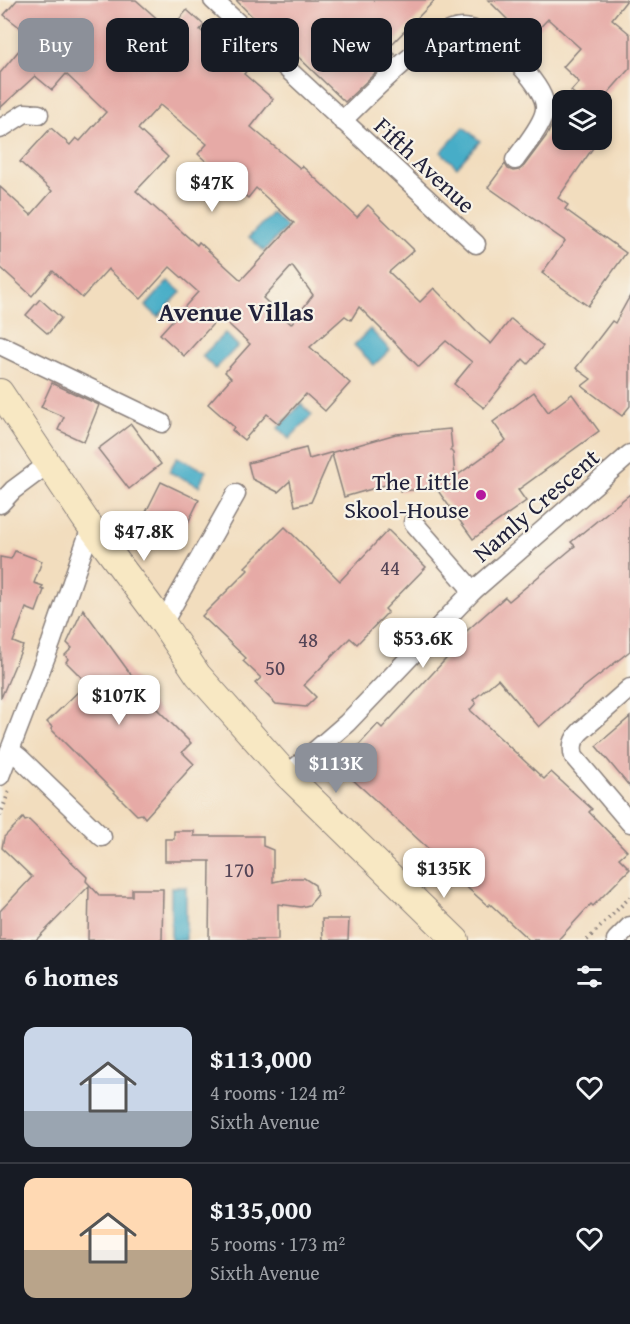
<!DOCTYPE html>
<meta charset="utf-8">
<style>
:root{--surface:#171b24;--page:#242831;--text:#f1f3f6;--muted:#9ea1a6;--line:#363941;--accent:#8c9099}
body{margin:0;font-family:"Gentium Book Plus",serif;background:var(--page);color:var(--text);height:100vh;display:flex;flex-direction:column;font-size:22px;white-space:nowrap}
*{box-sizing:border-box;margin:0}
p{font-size:20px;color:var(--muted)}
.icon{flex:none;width:33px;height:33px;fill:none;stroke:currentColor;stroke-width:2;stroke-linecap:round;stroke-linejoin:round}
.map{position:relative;height:940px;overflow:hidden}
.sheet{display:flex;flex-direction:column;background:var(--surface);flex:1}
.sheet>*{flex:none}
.top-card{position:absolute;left:18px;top:18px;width:594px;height:54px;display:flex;gap:12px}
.buttons{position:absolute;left:552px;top:90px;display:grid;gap:12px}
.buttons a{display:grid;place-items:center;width:60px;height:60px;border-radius:12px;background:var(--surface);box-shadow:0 3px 9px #0003;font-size:30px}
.price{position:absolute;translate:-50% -51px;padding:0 14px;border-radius:12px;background:#fff;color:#222;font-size:20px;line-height:39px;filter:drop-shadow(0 2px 3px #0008)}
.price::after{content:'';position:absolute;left:50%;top:36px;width:18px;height:14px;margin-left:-9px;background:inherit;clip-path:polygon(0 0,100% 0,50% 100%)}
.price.current{background:var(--accent);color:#fff}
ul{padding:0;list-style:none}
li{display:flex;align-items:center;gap:18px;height:150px;padding:0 24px}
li+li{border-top:2px solid var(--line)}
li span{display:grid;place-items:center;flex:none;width:168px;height:120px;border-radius:12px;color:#555}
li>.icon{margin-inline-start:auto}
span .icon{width:72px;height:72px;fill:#fffc;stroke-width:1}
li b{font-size:26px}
h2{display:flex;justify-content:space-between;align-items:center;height:72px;padding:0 24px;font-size:26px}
.chip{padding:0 21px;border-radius:12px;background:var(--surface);box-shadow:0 3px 9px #0003;font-size:21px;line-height:54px}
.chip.current{background:var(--accent);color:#fff}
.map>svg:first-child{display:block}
.water{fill:#47adc7;stroke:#346881;stroke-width:1.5}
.building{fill:#e6aaa6;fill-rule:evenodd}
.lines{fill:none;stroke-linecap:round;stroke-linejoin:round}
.street-casing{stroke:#8a807c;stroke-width:21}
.secondary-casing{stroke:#8a807c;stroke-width:28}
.path{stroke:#8a807c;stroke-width:4;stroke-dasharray:1.5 4.5;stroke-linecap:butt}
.street{stroke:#fff;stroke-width:18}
.secondary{stroke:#f8e8c3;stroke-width:26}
.poi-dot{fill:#b5179e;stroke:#f7f3e8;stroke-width:2}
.labels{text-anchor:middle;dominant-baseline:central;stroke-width:4.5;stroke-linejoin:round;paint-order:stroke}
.number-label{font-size:21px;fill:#534456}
.street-label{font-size:24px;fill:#22223b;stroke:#f7f3e8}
.poi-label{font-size:24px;fill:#22223b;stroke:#f7f3e8;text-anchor:end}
.neighbourhood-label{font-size:26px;font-weight:bold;fill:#22223b;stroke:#f7f3e8}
</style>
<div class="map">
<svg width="630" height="940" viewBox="0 0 630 940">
<rect width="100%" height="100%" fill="#f7f3e8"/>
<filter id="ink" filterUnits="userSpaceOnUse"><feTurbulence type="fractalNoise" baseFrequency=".0167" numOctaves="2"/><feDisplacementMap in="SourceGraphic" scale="12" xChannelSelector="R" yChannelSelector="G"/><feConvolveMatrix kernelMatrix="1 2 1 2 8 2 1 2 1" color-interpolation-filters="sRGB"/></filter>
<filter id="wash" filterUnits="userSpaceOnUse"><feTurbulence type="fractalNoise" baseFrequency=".008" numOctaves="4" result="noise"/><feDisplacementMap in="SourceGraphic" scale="24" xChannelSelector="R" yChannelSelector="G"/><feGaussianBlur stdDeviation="1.35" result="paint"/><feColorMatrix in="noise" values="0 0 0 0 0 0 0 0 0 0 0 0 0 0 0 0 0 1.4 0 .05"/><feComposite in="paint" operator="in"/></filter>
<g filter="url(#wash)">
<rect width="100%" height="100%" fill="#f2ddbe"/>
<!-- water -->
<g class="water">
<path d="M464 127 480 141 457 167 441 152Z"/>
<path d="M272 213 287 227 264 251 249 237Z"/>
<path d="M168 281 181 292 158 317 146 306Z"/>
<path d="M370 329 390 350 374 365 354 345Z"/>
<path d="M225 333 238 346 215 369 202 356Z"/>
<path d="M301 404 312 415 289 439 278 428Z"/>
<path d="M177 457 206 471 199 486 169 472Z"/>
<rect x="171" y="887" width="15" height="53"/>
</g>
<g id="blocks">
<!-- building -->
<g class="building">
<path d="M17 0H136L170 30 187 10 204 25 200 30 247 70 244 74 273 99 251 127 300 168 302 166 357 217 368 205 414 250 389 272 420 302 434 288 476 331 491 344 511 319 543 346 528 364 523 359 484 408 454 384 472 362 446 341 419 367 359 307 351 320 345 316 310 347 350 383 325 411 306 394 279 424 267 414 244 440 232 430 234 427 208 404 231 378 225 372 250 344 220 316 184 356 160 334 198 292 170 267 141 299 108 269 82 298 53 271 32 296 0 267V187L31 215 52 191 20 162 51 128 70 145 76 138 80 141 106 112 66 74 52 90 35 76 0 108V73L31 36 4 15ZM160 105 207 144 198 154 211 166 248 198 256 188 294 223 241 280 199 242 197 245 136 191 168 157 138 129ZM292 266 313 295 291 324 263 298Z"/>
<path d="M236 0H435L388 48 395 54 345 102 290 49 287 52Z"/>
<path d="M488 0H627L612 19 630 34V68L602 100H582L571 91 579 82 563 67 580 48 548 19 528 40Z"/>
<path d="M562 106V140H586L595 145 558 198 568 205 565 209 626 253 588 306 542 273 565 241 488 187 505 164 508 169 513 171 519 170 524 166 547 135Z"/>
<path d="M630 296V406L622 416 582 386 591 379 576 368 612 321 615 323Z"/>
<path d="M40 299 61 318 48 334 26 315Z"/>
<path d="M52 383 99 405 84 442 58 430 64 417 41 407Z"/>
<path d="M534 392 548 412 572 394 599 431 518 490 526 501 473 539 436 488 400 491 399 481 344 497 332 454 311 502 295 506 290 481 278 492 252 479 248 463 306 448 309 459 396 434 450 429 452 448 450 450 453 453 455 477 506 440 493 422Z"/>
<path d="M131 424 161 464 129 489 98 449Z"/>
<path d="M161 482 199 500 180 539 142 520Z"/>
<path d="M630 494V651L584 687 539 727 498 679 473 700 476 703 470 710 544 779 551 772 592 809 589 812 627 851 619 858 630 869 593 906 591 904 558 940H529L490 904 488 906 453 875 455 873 339 767 378 724 382 728 456 648 452 644 505 597 509 601 575 546 571 542Z"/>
<path d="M285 527 340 581 388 530 426 567 385 609 388 612 357 644 350 638 304 685 316 697 306 707 276 704 255 683 261 678 243 661 246 658 202 616 248 570 245 567Z"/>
<path d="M15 551 42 561 34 583 43 586 41 589 44 590 36 612 26 608 13 642 23 646 1 698 0 557 11 559Z"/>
<path d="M83 609 143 691 141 693 191 743 182 752 194 764 145 818 142 814 137 815 51 729 52 727 47 722 87 683 66 662 68 659 65 655 72 648 67 643Z"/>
<path d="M630 717V787L596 746Z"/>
<path d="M23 818 25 821 29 820 87 877 86 881 100 896H132V889H163L162 940H88L89 886 36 940H0V911L32 877 2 848 4 837Z"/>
<path d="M174 831H194V836H263V846L273 850V882L292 878H304L315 885 317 896 309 905 301 907 278 904V940H209L210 861H165V839H174Z"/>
<path d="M322 919H349L348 940H323Z"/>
</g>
</g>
</g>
<g filter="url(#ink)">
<use href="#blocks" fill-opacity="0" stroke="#8a807c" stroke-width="1.5"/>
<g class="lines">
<!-- street casing -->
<g class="street-casing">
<g id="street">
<path d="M213 0 476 244"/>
<path d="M342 121C365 98 424 39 451 30 462 26 472 28 482 33 500 43 547 87 545 109 544 124 523 148 515 160"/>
<path d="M0 129 25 113 39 114"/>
<path d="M0 345 162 423"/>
<path d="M0 504 13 490 48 464"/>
<path d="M413 522 473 591"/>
<path d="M163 623 236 494"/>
<path d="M630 688 581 731C573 739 571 746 574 757L630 823"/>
<path d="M10 750 20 758 102 837"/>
<path d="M287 775 347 723 473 591 630 454"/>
<path d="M0 776 51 643 91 527"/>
<path d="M616 940 630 926"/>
</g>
</g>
<!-- secondary casing -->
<g class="secondary-casing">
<path id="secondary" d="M0 392 85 519 163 623 198 675 287 775 456 940"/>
</g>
<!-- path -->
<g class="path">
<path d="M0 816 9 791"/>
<path d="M587 940 630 897"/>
</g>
<!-- street -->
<use href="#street" class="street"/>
<!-- secondary -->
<use href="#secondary" class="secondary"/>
</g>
</g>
<!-- markers -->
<circle class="poi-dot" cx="481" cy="495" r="6"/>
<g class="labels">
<!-- number labels -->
<g class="number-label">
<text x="390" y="567">44</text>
<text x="308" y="639">48</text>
<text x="275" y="667">50</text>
<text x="239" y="869">170</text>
</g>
<!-- street labels -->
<g class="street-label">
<text transform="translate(425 165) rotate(43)">Fifth Avenue</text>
<text transform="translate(536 505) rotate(-41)">Namly Crescent</text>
</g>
<!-- poi labels -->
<g class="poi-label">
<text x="469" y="481">The Little<tspan x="469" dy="28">Skool-House</tspan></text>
</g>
<!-- neighbourhood labels -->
<g class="neighbourhood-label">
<text x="236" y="311">Avenue Villas</text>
</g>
</g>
</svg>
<div class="buttons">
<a><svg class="icon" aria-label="layers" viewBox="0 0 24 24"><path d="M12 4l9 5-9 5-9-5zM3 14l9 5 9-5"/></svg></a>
</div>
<b class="price" style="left:212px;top:213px">$47K</b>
<b class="price" style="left:144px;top:562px">$47.8K</b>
<b class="price" style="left:423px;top:669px">$53.6K</b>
<b class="price" style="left:119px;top:726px">$107K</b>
<b class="price current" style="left:336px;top:794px">$113K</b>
<b class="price" style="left:444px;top:899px">$135K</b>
<div class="top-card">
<a class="chip current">Buy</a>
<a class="chip">Rent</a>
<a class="chip">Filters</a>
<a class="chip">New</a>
<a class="chip">Apartment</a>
</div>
</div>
<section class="sheet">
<h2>6 homes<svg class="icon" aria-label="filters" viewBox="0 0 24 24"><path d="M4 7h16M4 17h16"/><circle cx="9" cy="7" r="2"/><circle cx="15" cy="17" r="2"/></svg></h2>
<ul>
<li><span style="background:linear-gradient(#c9d6e8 70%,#9aa5b1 0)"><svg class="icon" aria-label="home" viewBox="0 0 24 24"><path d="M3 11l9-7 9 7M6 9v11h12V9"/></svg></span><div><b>$113,000</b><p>4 rooms · 124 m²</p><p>Sixth Avenue</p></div><svg class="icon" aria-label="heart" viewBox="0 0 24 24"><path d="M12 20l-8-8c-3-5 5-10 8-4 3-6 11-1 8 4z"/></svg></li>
<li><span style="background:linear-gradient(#ffd9b3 60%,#b9a48a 0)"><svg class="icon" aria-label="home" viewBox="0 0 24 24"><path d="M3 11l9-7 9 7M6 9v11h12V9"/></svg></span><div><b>$135,000</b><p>5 rooms · 173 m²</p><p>Sixth Avenue</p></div><svg class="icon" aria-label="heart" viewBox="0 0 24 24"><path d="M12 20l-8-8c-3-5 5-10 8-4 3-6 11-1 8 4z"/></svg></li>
</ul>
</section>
